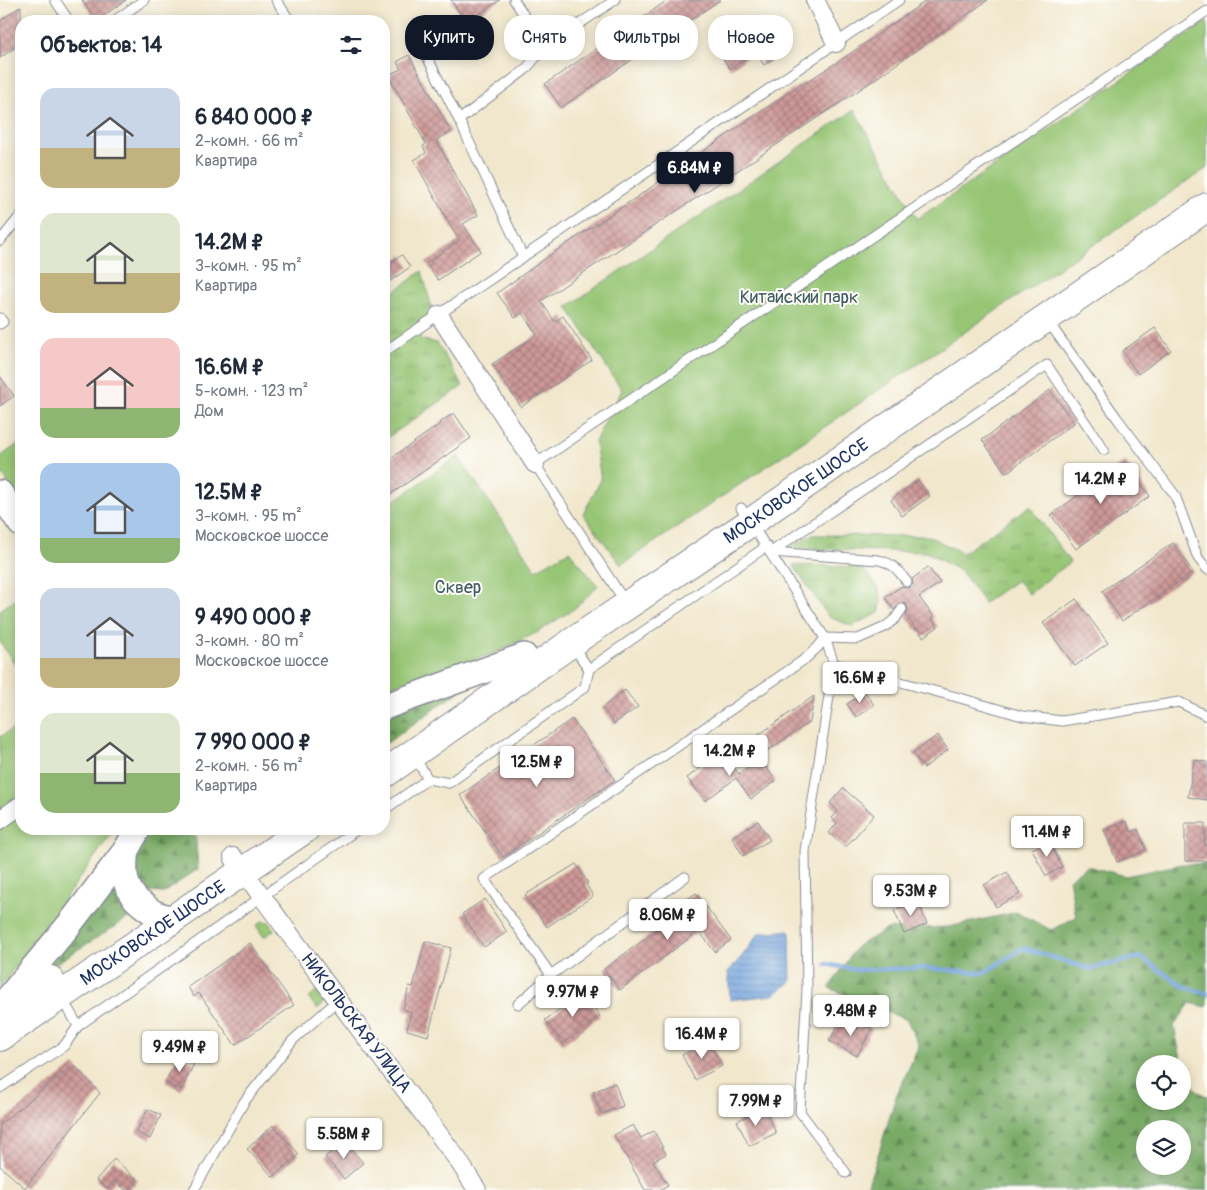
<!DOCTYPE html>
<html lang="ru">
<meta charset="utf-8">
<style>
:root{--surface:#fff;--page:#f6f6f7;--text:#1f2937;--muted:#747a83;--accent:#111827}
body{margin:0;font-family:Pangolin,sans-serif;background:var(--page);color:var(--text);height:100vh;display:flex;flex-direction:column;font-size:19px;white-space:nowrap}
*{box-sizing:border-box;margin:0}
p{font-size:16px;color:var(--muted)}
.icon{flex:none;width:28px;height:28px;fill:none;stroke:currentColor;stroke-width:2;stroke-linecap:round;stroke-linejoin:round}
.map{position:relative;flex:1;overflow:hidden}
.drawer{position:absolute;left:15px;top:15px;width:375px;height:820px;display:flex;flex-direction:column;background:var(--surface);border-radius:20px;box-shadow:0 2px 12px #0003}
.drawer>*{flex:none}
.guide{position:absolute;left:405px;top:15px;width:475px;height:45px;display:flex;gap:10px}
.fabs{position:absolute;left:1136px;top:1055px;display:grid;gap:10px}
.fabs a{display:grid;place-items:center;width:55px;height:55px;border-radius:50%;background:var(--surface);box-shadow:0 2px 12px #0003;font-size:25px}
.price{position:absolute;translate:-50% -42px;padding:0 11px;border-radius:5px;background:#fff;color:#222;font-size:16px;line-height:32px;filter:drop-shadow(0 1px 2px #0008)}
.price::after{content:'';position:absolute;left:50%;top:30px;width:15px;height:11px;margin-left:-8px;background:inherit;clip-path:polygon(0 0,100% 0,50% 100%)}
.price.active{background:var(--accent);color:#fff}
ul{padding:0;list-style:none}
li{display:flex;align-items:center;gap:15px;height:125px;padding:0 25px}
li span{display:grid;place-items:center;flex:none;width:140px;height:100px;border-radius:15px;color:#555}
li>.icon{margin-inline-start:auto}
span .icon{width:60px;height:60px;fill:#fffc;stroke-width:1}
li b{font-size:21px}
h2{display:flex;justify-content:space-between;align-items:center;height:60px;padding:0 25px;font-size:21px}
.tag{padding:0 18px;border-radius:20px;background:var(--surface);box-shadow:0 2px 12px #0003;font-size:18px;line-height:45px}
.tag.active{background:var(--accent);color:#fff}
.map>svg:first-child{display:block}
.grass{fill:url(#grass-tufts);stroke:#587a68}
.forest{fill:url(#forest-firs);stroke:#4a6c62;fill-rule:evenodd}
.park{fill:#96c573;stroke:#587a68}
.water{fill:url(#water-rules);stroke:#46689c}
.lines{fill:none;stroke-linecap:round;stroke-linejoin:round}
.stream{stroke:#71a1db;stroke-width:4.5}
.building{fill:url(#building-cross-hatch)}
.lane-casing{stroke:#868b95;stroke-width:11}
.street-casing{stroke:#868b95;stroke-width:20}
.secondary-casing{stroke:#868b95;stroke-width:28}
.primary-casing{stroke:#868b95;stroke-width:30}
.lane{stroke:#fff;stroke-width:9}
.street{stroke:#fff;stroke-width:18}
.secondary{stroke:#fff;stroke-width:25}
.primary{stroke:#fff;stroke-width:28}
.labels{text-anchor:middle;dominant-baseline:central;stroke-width:4;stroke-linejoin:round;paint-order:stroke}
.park-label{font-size:18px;fill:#405c64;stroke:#fdfcf7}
.street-label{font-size:18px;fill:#1b2f5e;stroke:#fdfcf7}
</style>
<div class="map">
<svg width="1207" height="1190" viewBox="0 0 1207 1190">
<defs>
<pattern id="grass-tufts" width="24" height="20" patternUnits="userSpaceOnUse" patternTransform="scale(1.25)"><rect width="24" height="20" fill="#96c573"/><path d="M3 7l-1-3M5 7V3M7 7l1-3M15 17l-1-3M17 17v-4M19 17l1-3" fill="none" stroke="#7aa062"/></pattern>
<pattern id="forest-firs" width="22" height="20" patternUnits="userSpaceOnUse" patternTransform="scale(1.25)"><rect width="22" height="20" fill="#78aa65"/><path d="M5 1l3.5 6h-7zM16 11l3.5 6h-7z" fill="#628b56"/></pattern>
<pattern id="water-rules" width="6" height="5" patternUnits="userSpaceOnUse" patternTransform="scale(1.25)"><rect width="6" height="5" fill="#71a1db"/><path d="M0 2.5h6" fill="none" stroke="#5c84b5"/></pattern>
<pattern id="building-cross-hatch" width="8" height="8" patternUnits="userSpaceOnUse" patternTransform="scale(1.25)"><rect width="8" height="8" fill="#cd9896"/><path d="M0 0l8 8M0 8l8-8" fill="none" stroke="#a67c7e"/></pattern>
</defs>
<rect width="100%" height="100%" fill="#fdfcf7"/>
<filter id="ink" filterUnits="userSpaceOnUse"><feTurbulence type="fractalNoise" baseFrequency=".02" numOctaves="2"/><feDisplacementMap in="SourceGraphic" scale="10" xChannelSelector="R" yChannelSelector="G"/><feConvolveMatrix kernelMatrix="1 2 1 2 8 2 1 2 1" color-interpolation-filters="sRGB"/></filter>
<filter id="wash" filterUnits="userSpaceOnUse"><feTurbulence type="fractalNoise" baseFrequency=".0096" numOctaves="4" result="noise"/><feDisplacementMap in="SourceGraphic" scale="20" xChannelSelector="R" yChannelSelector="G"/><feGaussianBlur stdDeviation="1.12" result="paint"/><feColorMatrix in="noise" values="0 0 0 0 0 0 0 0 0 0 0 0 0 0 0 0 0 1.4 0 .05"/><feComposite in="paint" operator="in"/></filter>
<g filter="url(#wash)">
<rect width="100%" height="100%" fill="#f1e7cc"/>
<!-- grass -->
<g class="grass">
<path d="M422 271 433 312 419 339 437 343 463 386 384 440V299Z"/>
<path d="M1030 506 1070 562 1029 594 1017 580 984 603 962 572 926 552 788 548 812 535 928 536 963 553Z"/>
<path d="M793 565 862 567C874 583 886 591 879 613L852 626 829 617Z"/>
<path d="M262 921 269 922 274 930 264 937 256 926Z"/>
<path d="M315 992 322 994 326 1001 317 1009 309 998Z"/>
</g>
<!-- forest -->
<g class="forest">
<path d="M471 683 384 745V715Z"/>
<path d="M149 829H195L198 869 163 893 147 892 135 881 139 843Z"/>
<path d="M1182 864H1207V1007L1190 1003 1174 1026C1179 1047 1184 1089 1207 1096V1190H866L879 1152 896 1096 919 1046 907 1020 829 988 857 946 887 929 948 927 1017 912 1051 930 1076 917 1069 879 1087 866 1126 876ZM1145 1064H1182V1101H1145ZM1145 1129H1182V1166H1145Z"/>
<path d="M118 869 138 912 47 969Z"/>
</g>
<!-- park -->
<g class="park">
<path d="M1207 21V168L621 565 583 514 601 480 595 441 622 390 567 307 854 110 917 219Z"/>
<path d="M21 442V501L0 471V457Z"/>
<path d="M458 456 536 570 569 551 598 586 575 608 538 632 493 654 384 688V508Z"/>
<path d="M21 596V673L0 642V610Z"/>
<path d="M21 724V829H115L0 988V737Z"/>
</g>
<!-- water -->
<path class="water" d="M790 930 791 982 773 995 730 1000 728 972 743 955 759 933Z"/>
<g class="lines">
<!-- stream -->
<path class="stream" d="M826 964 857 970 924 968 984 973 1023 948 1090 969 1140 957 1183 986 1207 994"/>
</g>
<g id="blocks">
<!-- building -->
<g class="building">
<path d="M82 0H126L96 21Z"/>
<path d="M451 0H500L466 23Z"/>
<path d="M668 0H720L561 108 545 84Z"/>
<path d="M927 0H988L862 88 541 301 555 322 563 316 592 360 521 407 492 364 537 335 522 313 515 318 497 293 553 253 637 197 779 99 804 82 805 83 848 55Z"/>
<path d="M21 6V43L0 58V21Z"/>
<path d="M770 24 787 49 764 65 755 52 730 69 722 57Z"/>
<path d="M409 55 451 132 436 140 478 215 463 224 481 251 438 280 426 263 459 241 414 160 426 153 423 146 426 144 388 75 401 69 397 62Z"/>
<path d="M402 255 410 267 389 282 384 274V267Z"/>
<path d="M1155 328 1171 350 1138 374 1122 351Z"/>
<path d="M0 376 14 396 0 406Z"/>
<path d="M1050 390 1074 423 1006 473 982 440Z"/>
<path d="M454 413 471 438 384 499V463L440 424 439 423Z"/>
<path d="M1125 461 1150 496 1076 549 1051 515Z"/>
<path d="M918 480 930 496 902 516 891 500Z"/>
<path d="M1173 543 1193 572 1122 621 1102 591Z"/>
<path d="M928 567 940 583 919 597 934 617 932 618 938 627 923 637 917 628 916 630 906 615 908 609 906 604 903 603 899 604 894 610 885 597 902 586 905 588 910 587 913 584 912 579Z"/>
<path d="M1076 599 1108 643 1075 666 1043 623Z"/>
<path d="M625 690 638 707 614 724 602 708Z"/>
<path d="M865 692 874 705 856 717 847 704Z"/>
<path d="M814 696 810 722 767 751 757 736Z"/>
<path d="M572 719 615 780 503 857 460 795Z"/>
<path d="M938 735 948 750 924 768 913 753Z"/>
<path d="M721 752 739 774 760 759 776 781 751 799 736 778 705 801 687 778Z"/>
<path d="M1194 760 1207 762V800L1188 797Z"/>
<path d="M843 788 874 815 845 848 829 833 837 823 832 818 838 811 830 803Z"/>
<path d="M758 821 770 840 743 856 732 837Z"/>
<path d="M1126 821 1131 832 1138 829 1146 850 1117 862 1104 830Z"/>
<path d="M1185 823H1205V846H1207V861H1185Z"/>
<path d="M1049 841 1062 867 1046 876 1032 849Z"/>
<path d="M576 864 588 883 586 884 593 896 547 927 525 895Z"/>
<path d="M1007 872 1020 894 996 907 984 885Z"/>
<path d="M696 893 731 940 715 952 699 931 620 990 604 969 684 910 680 904Z"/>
<path d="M485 899 507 932 484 947 462 914Z"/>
<path d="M918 901 927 924 904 934 894 910Z"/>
<path d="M425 941 451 948 428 1036 407 1030 411 1012 403 1009 409 986 413 987Z"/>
<path d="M250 943 294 1005 235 1045 199 993 194 997 188 987Z"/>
<path d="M583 992 600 1016 563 1044 545 1020Z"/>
<path d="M841 1020 858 1029 861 1023 872 1029 857 1056 829 1041Z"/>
<path d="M709 1041 722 1066 695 1080 682 1055Z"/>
<path d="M179 1056 194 1064 181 1090 165 1082Z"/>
<path d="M74 1065 100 1093 25 1188 0 1166V1124Z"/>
<path d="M615 1083 623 1106 601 1114 593 1092Z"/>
<path d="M764 1108 776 1133 749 1146 737 1121Z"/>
<path d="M148 1109 161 1115 150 1139 136 1132Z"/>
<path d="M273 1125 299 1154 273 1177 247 1149Z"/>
<path d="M633 1125 641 1138 654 1131 666 1154 653 1161 668 1185 659 1190H645L614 1135Z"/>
<path d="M345 1141 363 1163 344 1179 325 1157Z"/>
<path d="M114 1159 138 1180 129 1190H126L115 1181 107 1189 96 1180Z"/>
</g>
</g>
</g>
<g filter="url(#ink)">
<use href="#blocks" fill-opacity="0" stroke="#868b95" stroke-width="1"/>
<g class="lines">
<!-- lane casing -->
<g class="lane-casing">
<g id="lane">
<path d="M55 0 69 21"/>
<path d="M276 0 289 19 287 21"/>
<path d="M114 21 144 0"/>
<path d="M419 41 459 120 523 257"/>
<path d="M545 47 615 0"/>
<path d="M459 120 525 70 545 47 514 0"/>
<path d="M0 241 21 215"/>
<path d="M0 318 3 322 0 324"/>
<path d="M1047 320 1117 418 1175 495 1198 558 1207 569"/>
<path d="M384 352 899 0"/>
<path d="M771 552 1047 365 1104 450"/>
<path d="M771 552 879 560C894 564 898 570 907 582"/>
<path d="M625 602 535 464 1207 11"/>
<path d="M834 664 960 698 1022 716 1062 721 1179 702 1207 716"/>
<path d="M589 669 767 546"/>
<path d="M414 756 428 779"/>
<path d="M384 810 428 779 449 783 585 687 589 669 572 645"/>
<path d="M551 975 484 879 805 659 818 647 825 638 741 508"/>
<path d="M62 998 78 1026"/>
<path d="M518 1004 551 975 685 877"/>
<path d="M0 1088 64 1046 78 1026 358 829"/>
<path d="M846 1173 800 1112 807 990 805 851 834 664 825 638 858 639 885 627 895 619 902 609"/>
<path d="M194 1190 244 1102 293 1040 338 1000"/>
</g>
</g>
<!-- street casing -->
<g class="street-casing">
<g id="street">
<path d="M815 0 836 43"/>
<path d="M439 315 535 464"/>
<path d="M0 820 21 805"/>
<path d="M233 857 338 1000 458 1160 477 1190"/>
</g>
</g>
<!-- secondary casing -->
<g class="secondary-casing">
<g id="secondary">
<path d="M0 493 21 524"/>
<path d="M384 707 524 656"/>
<path d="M126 850C123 873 123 891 144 906 147 908 150 911 154 913 159 915 166 917 172 919"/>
<path d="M1 1007 69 925 126 850 138 829"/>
</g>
</g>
<!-- primary casing -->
<g class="primary-casing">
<g id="primary">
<path id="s1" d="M384 774 571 643 751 522 1207 207"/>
<path d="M0 1013 50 980"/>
<path id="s2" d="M0 1037 305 829"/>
</g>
</g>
<!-- lane -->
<use href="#lane" class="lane"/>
<!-- street -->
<use href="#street" class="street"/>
<!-- secondary -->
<use href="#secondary" class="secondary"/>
<!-- primary -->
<use href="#primary" class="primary"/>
</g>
</g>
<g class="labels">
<!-- park labels -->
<g class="park-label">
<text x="799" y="297">Китайский парк</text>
<text x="458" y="587">Сквер</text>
</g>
<!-- street labels -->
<g class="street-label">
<text stroke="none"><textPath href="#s1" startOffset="500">МОСКОВСКОЕ ШОССЕ</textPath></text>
<text stroke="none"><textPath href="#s2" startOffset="185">МОСКОВСКОЕ ШОССЕ</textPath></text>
<text transform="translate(356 1023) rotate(53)">НИКОЛЬСКАЯ УЛИЦА</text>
</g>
</g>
</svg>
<div class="fabs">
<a><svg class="icon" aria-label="locate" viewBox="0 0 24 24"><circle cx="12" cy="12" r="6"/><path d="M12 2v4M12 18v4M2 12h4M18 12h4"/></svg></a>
<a><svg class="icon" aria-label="layers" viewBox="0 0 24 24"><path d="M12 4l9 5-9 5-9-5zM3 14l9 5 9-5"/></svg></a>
</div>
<b class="price active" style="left:695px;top:194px">6.84M ₽</b>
<b class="price" style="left:1101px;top:505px">14.2M ₽</b>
<b class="price" style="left:860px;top:704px">16.6M ₽</b>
<b class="price" style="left:730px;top:777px">14.2M ₽</b>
<b class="price" style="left:537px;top:788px">12.5M ₽</b>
<b class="price" style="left:1047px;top:858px">11.4M ₽</b>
<b class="price" style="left:911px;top:917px">9.53M ₽</b>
<b class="price" style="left:668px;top:941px">8.06M ₽</b>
<b class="price" style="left:573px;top:1018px">9.97M ₽</b>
<b class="price" style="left:851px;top:1037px">9.48M ₽</b>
<b class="price" style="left:702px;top:1060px">16.4M ₽</b>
<b class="price" style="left:180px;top:1073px">9.49M ₽</b>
<b class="price" style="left:756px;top:1127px">7.99M ₽</b>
<b class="price" style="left:344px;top:1160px">5.58M ₽</b>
<div class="guide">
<a class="tag active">Купить</a>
<a class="tag">Снять</a>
<a class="tag">Фильтры</a>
<a class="tag">Новое</a>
</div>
<section class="drawer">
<h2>Объектов: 14<svg class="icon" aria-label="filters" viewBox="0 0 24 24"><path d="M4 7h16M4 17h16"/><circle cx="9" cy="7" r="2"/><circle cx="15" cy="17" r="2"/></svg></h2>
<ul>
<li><span style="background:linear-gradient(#c9d6e8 60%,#c2b280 0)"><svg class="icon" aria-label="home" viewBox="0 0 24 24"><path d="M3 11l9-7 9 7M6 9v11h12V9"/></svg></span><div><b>6 840 000 ₽</b><p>2-комн. · 66 m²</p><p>Квартира</p></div></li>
<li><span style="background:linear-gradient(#dfe7d0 60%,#c2b280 0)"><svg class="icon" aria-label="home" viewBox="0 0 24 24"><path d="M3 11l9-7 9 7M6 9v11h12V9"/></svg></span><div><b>14.2M ₽</b><p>3-комн. · 95 m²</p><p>Квартира</p></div></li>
<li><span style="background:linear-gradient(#f6c9c9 70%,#8fb573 0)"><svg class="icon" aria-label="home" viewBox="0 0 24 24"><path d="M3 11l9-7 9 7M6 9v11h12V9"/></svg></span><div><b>16.6M ₽</b><p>5-комн. · 123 m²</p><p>Дом</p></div></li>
<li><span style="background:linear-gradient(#a9c7e8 75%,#8fb573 0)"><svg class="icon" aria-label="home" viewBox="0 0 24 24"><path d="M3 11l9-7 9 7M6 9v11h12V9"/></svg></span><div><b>12.5M ₽</b><p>3-комн. · 95 m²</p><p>Московское шоссе</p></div></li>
<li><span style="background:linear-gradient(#c9d6e8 70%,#c2b280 0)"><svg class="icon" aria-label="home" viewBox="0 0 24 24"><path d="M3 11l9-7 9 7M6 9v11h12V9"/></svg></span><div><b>9 490 000 ₽</b><p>3-комн. · 80 m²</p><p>Московское шоссе</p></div></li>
<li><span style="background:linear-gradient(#dfe7d0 60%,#8fb573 0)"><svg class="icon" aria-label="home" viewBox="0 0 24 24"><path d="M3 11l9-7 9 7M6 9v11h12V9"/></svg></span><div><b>7 990 000 ₽</b><p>2-комн. · 56 m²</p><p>Квартира</p></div></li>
</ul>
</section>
</div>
